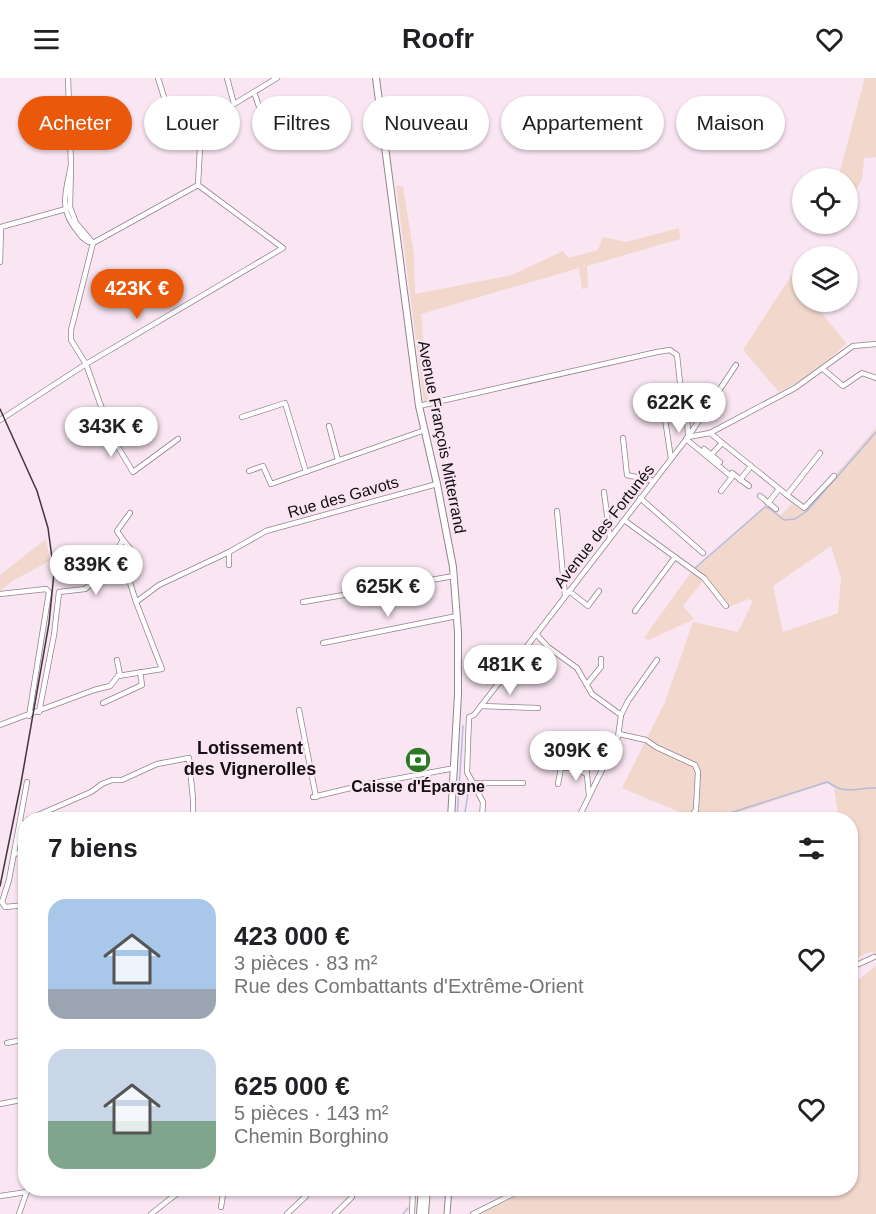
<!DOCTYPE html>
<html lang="fr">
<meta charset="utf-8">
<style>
:root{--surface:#fff;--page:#f6f6f6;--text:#202124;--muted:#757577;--accent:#ea580c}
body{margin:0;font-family:Arial,sans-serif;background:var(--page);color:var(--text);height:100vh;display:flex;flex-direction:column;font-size:22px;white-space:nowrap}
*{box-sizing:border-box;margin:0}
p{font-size:20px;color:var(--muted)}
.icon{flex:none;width:33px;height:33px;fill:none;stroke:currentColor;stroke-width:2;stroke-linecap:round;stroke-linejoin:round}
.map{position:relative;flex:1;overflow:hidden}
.details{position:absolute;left:18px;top:734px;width:840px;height:384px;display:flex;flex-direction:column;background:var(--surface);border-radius:24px;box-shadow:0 2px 4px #0004}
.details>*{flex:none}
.top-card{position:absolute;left:18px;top:18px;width:840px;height:54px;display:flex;gap:12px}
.fabs{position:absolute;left:792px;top:90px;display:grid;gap:12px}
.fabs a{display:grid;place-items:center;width:66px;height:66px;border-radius:50%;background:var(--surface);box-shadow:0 2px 4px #0004;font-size:30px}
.price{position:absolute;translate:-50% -51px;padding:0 14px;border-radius:21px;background:#fff;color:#222;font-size:20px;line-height:39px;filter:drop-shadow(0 2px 3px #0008)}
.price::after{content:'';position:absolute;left:50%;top:36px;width:18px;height:14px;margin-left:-9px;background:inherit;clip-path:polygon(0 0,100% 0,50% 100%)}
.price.selected{background:var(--accent);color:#fff}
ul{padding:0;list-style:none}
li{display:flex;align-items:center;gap:18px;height:150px;padding:0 30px}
li span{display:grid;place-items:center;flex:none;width:168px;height:120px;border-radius:18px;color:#555}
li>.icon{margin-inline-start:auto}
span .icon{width:72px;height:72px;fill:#fffc;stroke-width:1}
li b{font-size:26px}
h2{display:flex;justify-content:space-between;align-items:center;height:72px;padding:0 30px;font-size:26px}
.chip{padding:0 21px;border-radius:27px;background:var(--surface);box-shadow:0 2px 4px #0004;font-size:21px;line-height:54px}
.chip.selected{background:var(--accent);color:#fff}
header{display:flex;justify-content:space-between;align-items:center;height:78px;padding:0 30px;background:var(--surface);font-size:27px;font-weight:800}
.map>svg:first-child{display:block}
.green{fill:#f2d7cc;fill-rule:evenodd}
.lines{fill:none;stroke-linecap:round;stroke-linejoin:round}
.stream{stroke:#b3bcdd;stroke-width:1.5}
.minor-casing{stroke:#93828d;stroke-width:6}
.tertiary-casing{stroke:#93828d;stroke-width:7}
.secondary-casing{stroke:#93828d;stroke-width:8}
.minor{stroke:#fff;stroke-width:4.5}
.tertiary{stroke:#fff;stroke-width:5}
.secondary{stroke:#fff;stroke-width:6}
.rail{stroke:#40373d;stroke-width:1.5}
.labels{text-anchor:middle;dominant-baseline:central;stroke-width:4.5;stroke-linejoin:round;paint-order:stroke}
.street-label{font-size:16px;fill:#161014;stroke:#f9e6f2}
.poi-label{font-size:16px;font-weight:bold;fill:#161014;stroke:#f9e6f2}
.neighbourhood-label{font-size:18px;font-weight:bold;fill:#161014;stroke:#f9e6f2}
</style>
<header><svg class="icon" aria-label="menu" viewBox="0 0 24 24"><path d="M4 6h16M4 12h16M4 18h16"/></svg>Roofr<svg class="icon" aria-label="heart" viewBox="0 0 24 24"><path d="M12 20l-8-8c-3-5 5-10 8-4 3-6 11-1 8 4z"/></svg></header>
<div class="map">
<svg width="876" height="1136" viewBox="0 0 876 1136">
<rect width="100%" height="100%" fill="#f9e6f2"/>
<!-- green -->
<g class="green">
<path d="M865 0H876V79L864 80 862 102 848 124V113L850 108 848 106V100H838Z"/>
<path d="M396 107 403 109 414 177 415 216 512 197 563 173 568 180 598 172 603 159 626 164 679 150 680 161 587 188 588 210 582 211 579 190 421 236 428 321 424 325Z"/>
<path d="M802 181V224H813L846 265C827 286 804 302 779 314L743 272Z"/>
<path d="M876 350V881L872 873 851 882 850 741H829L838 736 834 710 828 705 719 741H679L684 736 622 710 665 624 693 544 738 554 753 523 748 521 725 531 702 504 683 528 694 541 649 562 644 560 692 493 768 425 780 438 792 426 803 434ZM831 468 841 500 838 535 783 554 773 508Z"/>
<path d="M46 461 50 483 12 503 0 513V497Z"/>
<path d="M876 888V1136H479L534 1110H850L851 902 857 903Z"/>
</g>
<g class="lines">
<!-- stream -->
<g class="stream">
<path d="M695 490 765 429 769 430 784 442 795 441 807 433 876 354"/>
<path d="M457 741 463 648"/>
<path d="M464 741 469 709"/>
<path d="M711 741 827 704C832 706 836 710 841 711 851 714 865 709 876 710"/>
<path d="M403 1136 408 1130"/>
</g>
<!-- minor casing -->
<g class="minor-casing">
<g id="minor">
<path d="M68 0 71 87 70 129 76 145 93 165C86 164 82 160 78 154 58 131 66 114 71 87"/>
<path d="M158 0 170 38"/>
<path d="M227 0 234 26 277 0"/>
<path d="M254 14 268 55"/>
<path d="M198 107 283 170 86 286 71 262V252L93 165Z"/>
<path d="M198 107 201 50"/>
<path d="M0 184 1 149 66 131"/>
<path d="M823 291 843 308 862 295 876 300"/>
<path d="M648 318 683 321"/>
<path d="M419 328 657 274 670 272 677 277 681 314 687 335 688 359 474 637 469 639 467 694 483 724 482 741"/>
<path d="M664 334 671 381"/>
<path d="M242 339 285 325 306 394"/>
<path d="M0 342 86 286 112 359 133 394 178 361"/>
<path d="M329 348 338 382"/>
<path d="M710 355 787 417 820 375"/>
<path d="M688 359 710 355 795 310 853 268 876 266"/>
<path d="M688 359 736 287"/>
<path d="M623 360 627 397 654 403"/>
<path d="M686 361 732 399 721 413"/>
<path d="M704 371 720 384"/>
<path d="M711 377 722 365"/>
<path d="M249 393 263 388 271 406 425 352"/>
<path d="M732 395 749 408"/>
<path d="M740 402 751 388"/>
<path d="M604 414 610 460"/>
<path d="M787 417 804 430 834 398"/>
<path d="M760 418 776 431"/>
<path d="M640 420 703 475"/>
<path d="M768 425 779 411"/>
<path d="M557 433 565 518"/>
<path d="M130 435 117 453 123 462 120 467V472L136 524"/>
<path d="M624 442 675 479 635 533"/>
<path d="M123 462 133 474"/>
<path d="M675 479 704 500 726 528"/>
<path d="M229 487V474L266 453 437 406"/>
<path d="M569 513 588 528 599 513"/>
<path d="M0 516 46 511 49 514 29 638"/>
<path d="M303 524 454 498"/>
<path d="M536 556 548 569 577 590 592 616 621 637"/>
<path d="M323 565 457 538"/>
<path d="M117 582 120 597"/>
<path d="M587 606 601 589V581"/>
<path d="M103 625 142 607 140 594"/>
<path d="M481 628 538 630"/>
<path d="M299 632 316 719"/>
<path d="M39 634 54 557 59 514 85 511 98 501 125 493"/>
<path d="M0 647 94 612 110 608 118 598 162 591 136 524 159 507 229 474"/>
<path d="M619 656 646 662 656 669 695 687 698 694 696 732 688 741"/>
<path d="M586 687 589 717"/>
<path d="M472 705H523"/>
<path d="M558 706 561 690H573L587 696"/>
<path d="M313 719 363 707 455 690"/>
<path d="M482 740 511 741"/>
<path d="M29 741 91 714 102 706 112 702H122L157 686 189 680 193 721V741"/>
<path d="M580 741 581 735 618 659 621 637 628 623 657 582"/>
<path d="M26 744 19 748 9 802 2 824 5 829 26 827"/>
<path d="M19 748 27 704"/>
<path d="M14 776 26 773"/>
<path d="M850 890 874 879"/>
<path d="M7 965 26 961"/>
<path d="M0 1026 26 1021"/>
<path d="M0 1118 27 1114"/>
<path d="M221 1129 224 1110"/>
<path d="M19 1136 28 1110"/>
<path d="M151 1136 184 1110"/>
<path d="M287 1136 306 1118"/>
<path d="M335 1136 352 1119V1110"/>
<path d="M412 1136 413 1110"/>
<path d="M473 1136 525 1110"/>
</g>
</g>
<!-- tertiary casing -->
<g class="tertiary-casing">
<path id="tertiary" d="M447 1136 449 1110"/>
</g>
<!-- secondary casing -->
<g class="secondary-casing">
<g id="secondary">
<path d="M376 0 419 328 437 406 453 489 458 554V616L451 741"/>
<path d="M420 1136 422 1110"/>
<path d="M425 1136 427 1110"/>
</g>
</g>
<!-- minor -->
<use href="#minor" class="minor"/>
<!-- tertiary -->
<use href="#tertiary" class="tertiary"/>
<!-- secondary -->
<use href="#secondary" class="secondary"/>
<!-- rail -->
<path class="rail" d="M0 331 37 413 48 450 54 495 49 545 21 705 0 808"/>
</g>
<!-- icons -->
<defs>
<g id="bank-disc" transform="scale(1.35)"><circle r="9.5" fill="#2a7a23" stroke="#f9e6f2"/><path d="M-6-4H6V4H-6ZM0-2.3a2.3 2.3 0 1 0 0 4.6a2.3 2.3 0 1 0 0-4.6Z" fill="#fff"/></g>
</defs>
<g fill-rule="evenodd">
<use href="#bank-disc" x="418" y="682"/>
</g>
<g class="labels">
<!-- street labels -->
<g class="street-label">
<text transform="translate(442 359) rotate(79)">Avenue François Mitterrand</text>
<text transform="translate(343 419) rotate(-16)">Rue des Gavots</text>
<text transform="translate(604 448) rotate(-52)">Avenue des Fortunés</text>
</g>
<!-- poi labels -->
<g class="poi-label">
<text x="418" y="708">Caisse d'Épargne</text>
</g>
<!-- neighbourhood labels -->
<g class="neighbourhood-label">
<text x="250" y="670">Lotissement<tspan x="250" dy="21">des Vignerolles</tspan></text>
</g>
</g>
</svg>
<div class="fabs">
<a><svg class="icon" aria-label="locate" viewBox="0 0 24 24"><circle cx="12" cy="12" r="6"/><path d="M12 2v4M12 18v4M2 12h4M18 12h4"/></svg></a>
<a><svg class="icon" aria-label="layers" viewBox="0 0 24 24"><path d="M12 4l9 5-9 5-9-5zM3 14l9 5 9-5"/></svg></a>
</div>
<b class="price selected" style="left:137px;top:242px">423K €</b>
<b class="price" style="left:679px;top:356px">622K €</b>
<b class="price" style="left:111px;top:380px">343K €</b>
<b class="price" style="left:96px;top:518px">839K €</b>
<b class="price" style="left:388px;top:540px">625K €</b>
<b class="price" style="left:510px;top:618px">481K €</b>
<b class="price" style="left:576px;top:704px">309K €</b>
<div class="top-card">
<a class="chip selected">Acheter</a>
<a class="chip">Louer</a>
<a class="chip">Filtres</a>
<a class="chip">Nouveau</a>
<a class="chip">Appartement</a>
<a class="chip">Maison</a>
</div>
<section class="details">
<h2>7 biens<svg class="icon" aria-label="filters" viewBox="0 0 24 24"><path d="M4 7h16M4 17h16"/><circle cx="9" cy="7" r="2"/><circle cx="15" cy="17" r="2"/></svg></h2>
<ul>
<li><span style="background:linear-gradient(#a9c7e8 75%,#9aa5b1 0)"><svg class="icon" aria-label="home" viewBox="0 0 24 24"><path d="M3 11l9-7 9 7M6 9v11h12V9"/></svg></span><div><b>423 000 €</b><p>3 pièces · 83 m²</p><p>Rue des Combattants d'Extrême-Orient</p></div><svg class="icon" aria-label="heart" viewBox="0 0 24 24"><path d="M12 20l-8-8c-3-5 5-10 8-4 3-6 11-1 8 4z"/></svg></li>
<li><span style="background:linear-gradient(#c9d6e8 60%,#7fa58c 0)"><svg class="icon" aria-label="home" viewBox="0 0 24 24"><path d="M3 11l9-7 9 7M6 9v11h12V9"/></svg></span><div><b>625 000 €</b><p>5 pièces · 143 m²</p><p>Chemin Borghino</p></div><svg class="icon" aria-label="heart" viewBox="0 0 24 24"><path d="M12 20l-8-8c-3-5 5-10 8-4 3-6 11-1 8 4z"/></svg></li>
</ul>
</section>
</div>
